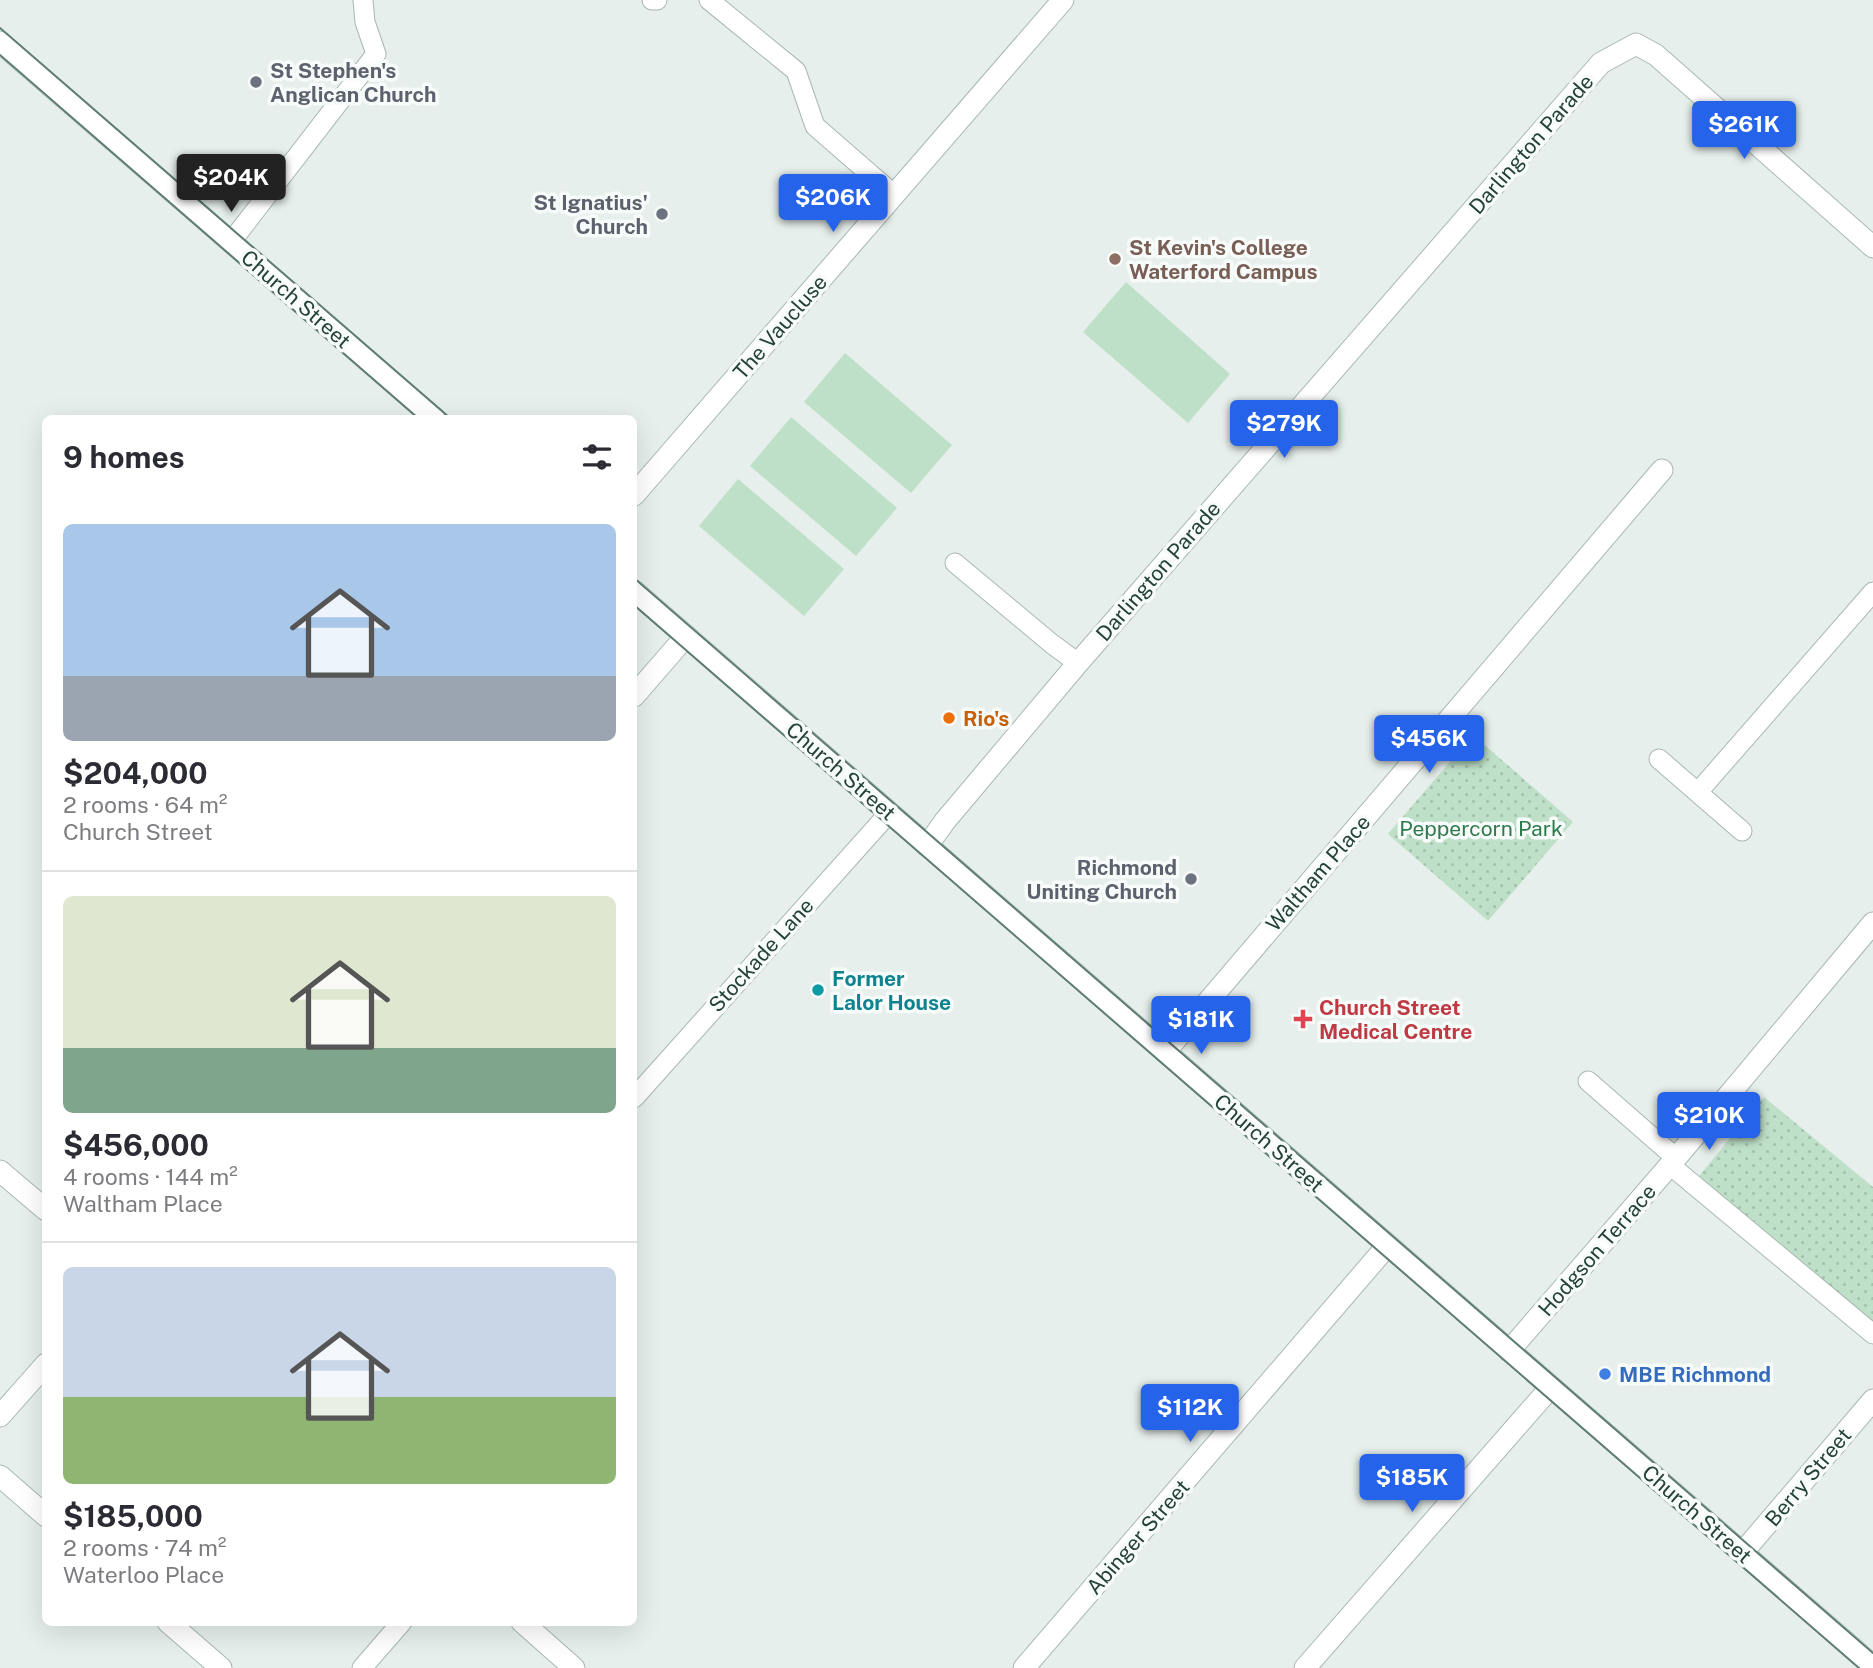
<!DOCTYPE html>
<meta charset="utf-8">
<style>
:root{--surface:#fff;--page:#f2f2f3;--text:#2b2b33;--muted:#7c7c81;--line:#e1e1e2;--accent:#2563eb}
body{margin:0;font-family:"Public Sans",sans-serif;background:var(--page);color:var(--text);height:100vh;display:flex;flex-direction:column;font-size:26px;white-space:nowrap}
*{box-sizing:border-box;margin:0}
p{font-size:23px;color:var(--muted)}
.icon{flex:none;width:38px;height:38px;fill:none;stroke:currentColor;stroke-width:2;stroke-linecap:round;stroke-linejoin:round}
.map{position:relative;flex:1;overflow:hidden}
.panel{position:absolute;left:42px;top:415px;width:595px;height:1211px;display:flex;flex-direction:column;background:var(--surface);border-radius:10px;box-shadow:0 7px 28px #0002}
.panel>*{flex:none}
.price{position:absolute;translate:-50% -60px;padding:0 16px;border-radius:7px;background:var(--accent);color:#fff;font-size:23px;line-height:46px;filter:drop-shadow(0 2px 4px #0008)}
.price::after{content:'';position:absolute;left:50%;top:42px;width:21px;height:16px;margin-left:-10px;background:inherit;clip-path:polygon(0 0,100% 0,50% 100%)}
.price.selected{background:#222;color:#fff}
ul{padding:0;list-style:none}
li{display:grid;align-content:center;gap:14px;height:371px;padding:0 21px}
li+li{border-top:2px solid var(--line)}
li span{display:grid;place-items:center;height:217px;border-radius:10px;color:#555}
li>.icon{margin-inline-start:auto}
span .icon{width:126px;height:126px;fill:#fffc;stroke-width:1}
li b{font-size:30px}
h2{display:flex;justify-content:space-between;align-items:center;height:84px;padding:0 21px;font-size:30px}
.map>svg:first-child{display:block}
.park{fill:url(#park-dots)}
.pitch{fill:#bfe0c8}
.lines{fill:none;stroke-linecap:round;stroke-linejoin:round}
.service-casing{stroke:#a8b8b2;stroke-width:21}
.minor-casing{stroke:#a8b8b2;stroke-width:23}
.secondary-casing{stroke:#a4bbb3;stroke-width:23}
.service{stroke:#fff;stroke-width:19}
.minor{stroke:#fff;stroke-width:21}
.secondary{stroke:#fff;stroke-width:21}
.tram{stroke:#5f7d75;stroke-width:2}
.worship-dot{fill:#6b7280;stroke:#f7fbf9;stroke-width:2.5}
.education-dot{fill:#8d6e63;stroke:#f7fbf9;stroke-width:2.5}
.food-dot{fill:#e8710a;stroke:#f7fbf9;stroke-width:2.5}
.culture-dot{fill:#0f9aa8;stroke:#f7fbf9;stroke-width:2.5}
.health-dot{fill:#e0444e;stroke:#f7fbf9;stroke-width:2.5}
.shop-dot{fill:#3f7fe0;stroke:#f7fbf9;stroke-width:2.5}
.labels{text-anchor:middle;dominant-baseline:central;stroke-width:7;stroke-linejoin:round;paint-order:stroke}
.worship-label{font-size:21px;font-weight:bold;fill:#5b616d;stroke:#f7fbf9;text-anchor:end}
.street-label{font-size:21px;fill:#24423a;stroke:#f7fbf9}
.education-label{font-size:21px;font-weight:bold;fill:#785e54;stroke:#f7fbf9;text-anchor:start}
.food-label{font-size:21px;font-weight:bold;fill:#c56008;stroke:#f7fbf9;text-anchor:start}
.park-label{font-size:21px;fill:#2d7a4b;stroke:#f7fbf9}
.culture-label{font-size:21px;font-weight:bold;fill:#0d838f;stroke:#f7fbf9;text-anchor:start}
.health-label{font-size:21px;font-weight:bold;fill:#be3a42;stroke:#f7fbf9;text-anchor:start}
.shop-label{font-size:21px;font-weight:bold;fill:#366cbe;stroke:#f7fbf9;text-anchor:start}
</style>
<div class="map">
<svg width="1873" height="1668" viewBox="0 0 1873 1668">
<defs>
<pattern id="park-dots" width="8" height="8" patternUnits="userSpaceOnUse" patternTransform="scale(1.75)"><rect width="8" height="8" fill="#bfe0c8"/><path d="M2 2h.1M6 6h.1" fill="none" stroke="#a4c1ad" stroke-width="1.8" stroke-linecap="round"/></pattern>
</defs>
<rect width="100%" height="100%" fill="#e6efeb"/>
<!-- park -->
<g class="park">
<path d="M1473 735 1573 822 1488 921 1388 834Z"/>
<path d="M1764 1097 1873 1187V1329L1695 1181Z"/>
</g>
<!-- pitch -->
<g class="pitch">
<path d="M1126 282 1230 374 1188 423 1083 332Z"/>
<path d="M845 353 952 445 911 493 804 402Z"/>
<path d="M791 417 897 508 856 556 750 466Z"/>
<path d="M738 479 844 569 804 616 699 526Z"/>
</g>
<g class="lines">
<!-- service casing -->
<g class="service-casing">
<g id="service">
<path d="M652 0H657"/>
<path d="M709 0 796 71 815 126 893 194"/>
<path d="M231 242 376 54 365 22 363 0"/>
<path d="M955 563 1052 644 1078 663"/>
<path d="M1659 759 1742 831"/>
<path d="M1698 792 1873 592"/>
<path d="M1588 1081 1676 1158"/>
<path d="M634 1098 889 813"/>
<path d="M1670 1165 1873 1334"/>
<path d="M362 1668 402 1622"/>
</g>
</g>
<!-- minor casing -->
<g class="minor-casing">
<g id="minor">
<path d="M634 495 1063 0"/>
<path d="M634 696 686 636"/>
<path d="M927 846 945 821 1078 663 1601 63 1636 44 1656 55 1873 247"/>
<path d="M1165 1052 1662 470"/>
<path d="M0 1171 46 1210"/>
<path d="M1509 1351 1676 1158 1873 923"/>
<path d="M0 1416 46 1364"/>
<path d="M0 1476 46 1516"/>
<path d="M1741 1552 1749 1545 1873 1400"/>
<path d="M168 1622 221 1668"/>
<path d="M522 1622 574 1668"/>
<path d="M1024 1668 1387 1246"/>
<path d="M1305 1668 1551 1387"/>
</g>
</g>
<!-- secondary casing -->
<g class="secondary-casing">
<g id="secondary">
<path d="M0 42 434 418"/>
<path d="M634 591 1873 1666"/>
</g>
</g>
<!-- service -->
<use href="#service" class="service"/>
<!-- minor -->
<use href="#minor" class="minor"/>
<!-- secondary -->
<use href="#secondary" class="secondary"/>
<!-- tram -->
<g class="tram">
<path d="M0 28 450 418"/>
<path d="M0 55 418 418"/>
<path d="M634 578 1873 1653"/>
<path d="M634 605 1859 1668"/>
</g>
</g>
<!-- markers -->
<g class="worship-dot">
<circle cx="256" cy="82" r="7"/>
<circle cx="662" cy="214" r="7"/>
<circle cx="1191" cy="879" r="7"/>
</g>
<circle class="education-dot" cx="1115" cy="259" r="7"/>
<circle class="food-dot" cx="949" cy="718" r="7"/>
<circle class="culture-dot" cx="818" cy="990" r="7"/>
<path class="health-dot" d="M1299.5 1008.5h7v7h7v7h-7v7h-7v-7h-7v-7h7z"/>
<circle class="shop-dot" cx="1605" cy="1374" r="7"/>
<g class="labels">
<!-- worship labels -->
<g class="worship-label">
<text x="270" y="70" text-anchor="start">St Stephen's<tspan x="270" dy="24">Anglican Church</tspan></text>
<text x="648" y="202">St Ignatius'<tspan x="648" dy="24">Church</tspan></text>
<text x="1177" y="867">Richmond<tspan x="1177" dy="24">Uniting Church</tspan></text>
</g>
<!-- street labels -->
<g class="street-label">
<text transform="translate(1531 144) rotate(-49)">Darlington Parade</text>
<text transform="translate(296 299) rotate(41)">Church Street</text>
<text transform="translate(780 327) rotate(-49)">The Vaucluse</text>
<text transform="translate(1158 571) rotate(-49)">Darlington Parade</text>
<text transform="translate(841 771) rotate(41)">Church Street</text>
<text transform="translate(1318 873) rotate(-49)">Waltham Place</text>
<text transform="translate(761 955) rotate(-48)">Stockade Lane</text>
<text transform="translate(1269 1143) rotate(41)">Church Street</text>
<text transform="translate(1597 1250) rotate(-49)">Hodgson Terrace</text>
<text transform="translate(1808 1477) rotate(-50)">Berry Street</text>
<text transform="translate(1697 1514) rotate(41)">Church Street</text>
<text transform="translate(1138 1537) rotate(-49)">Abinger Street</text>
</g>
<!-- education labels -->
<g class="education-label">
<text x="1129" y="247">St Kevin's College<tspan x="1129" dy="24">Waterford Campus</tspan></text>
</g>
<!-- food labels -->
<g class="food-label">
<text x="963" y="718">Rio's</text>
</g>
<!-- park labels -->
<g class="park-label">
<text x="1481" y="828">Peppercorn Park</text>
</g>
<!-- culture labels -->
<g class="culture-label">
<text x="832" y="978">Former<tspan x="832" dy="24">Lalor House</tspan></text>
</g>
<!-- health labels -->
<g class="health-label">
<text x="1319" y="1007">Church Street<tspan x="1319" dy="24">Medical Centre</tspan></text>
</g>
<!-- shop labels -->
<g class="shop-label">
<text x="1619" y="1374">MBE Richmond</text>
</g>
</g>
</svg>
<b class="price" style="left:1744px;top:161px">$261K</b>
<b class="price selected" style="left:231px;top:214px">$204K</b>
<b class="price" style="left:833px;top:234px">$206K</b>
<b class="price" style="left:1284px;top:460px">$279K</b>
<b class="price" style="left:1429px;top:775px">$456K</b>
<b class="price" style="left:1201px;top:1056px">$181K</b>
<b class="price" style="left:1709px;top:1152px">$210K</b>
<b class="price" style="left:1190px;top:1444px">$112K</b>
<b class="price" style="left:1412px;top:1514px">$185K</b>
<section class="panel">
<h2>9 homes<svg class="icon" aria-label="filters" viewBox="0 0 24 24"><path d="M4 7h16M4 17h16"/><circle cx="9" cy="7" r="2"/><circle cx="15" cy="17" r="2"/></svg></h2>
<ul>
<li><span style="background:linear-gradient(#a9c7e8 70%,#9aa5b1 0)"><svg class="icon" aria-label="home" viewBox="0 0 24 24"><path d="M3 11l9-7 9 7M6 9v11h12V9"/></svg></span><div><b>$204,000</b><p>2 rooms · 64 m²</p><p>Church Street</p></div></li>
<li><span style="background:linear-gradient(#dfe7d0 70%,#7fa58c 0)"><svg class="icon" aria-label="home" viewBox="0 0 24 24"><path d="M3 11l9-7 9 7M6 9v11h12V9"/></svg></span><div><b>$456,000</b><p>4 rooms · 144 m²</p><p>Waltham Place</p></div></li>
<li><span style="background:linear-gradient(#c9d6e8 60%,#8fb573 0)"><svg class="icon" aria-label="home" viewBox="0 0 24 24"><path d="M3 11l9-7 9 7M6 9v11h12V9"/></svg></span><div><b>$185,000</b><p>2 rooms · 74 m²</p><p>Waterloo Place</p></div></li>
</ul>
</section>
</div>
